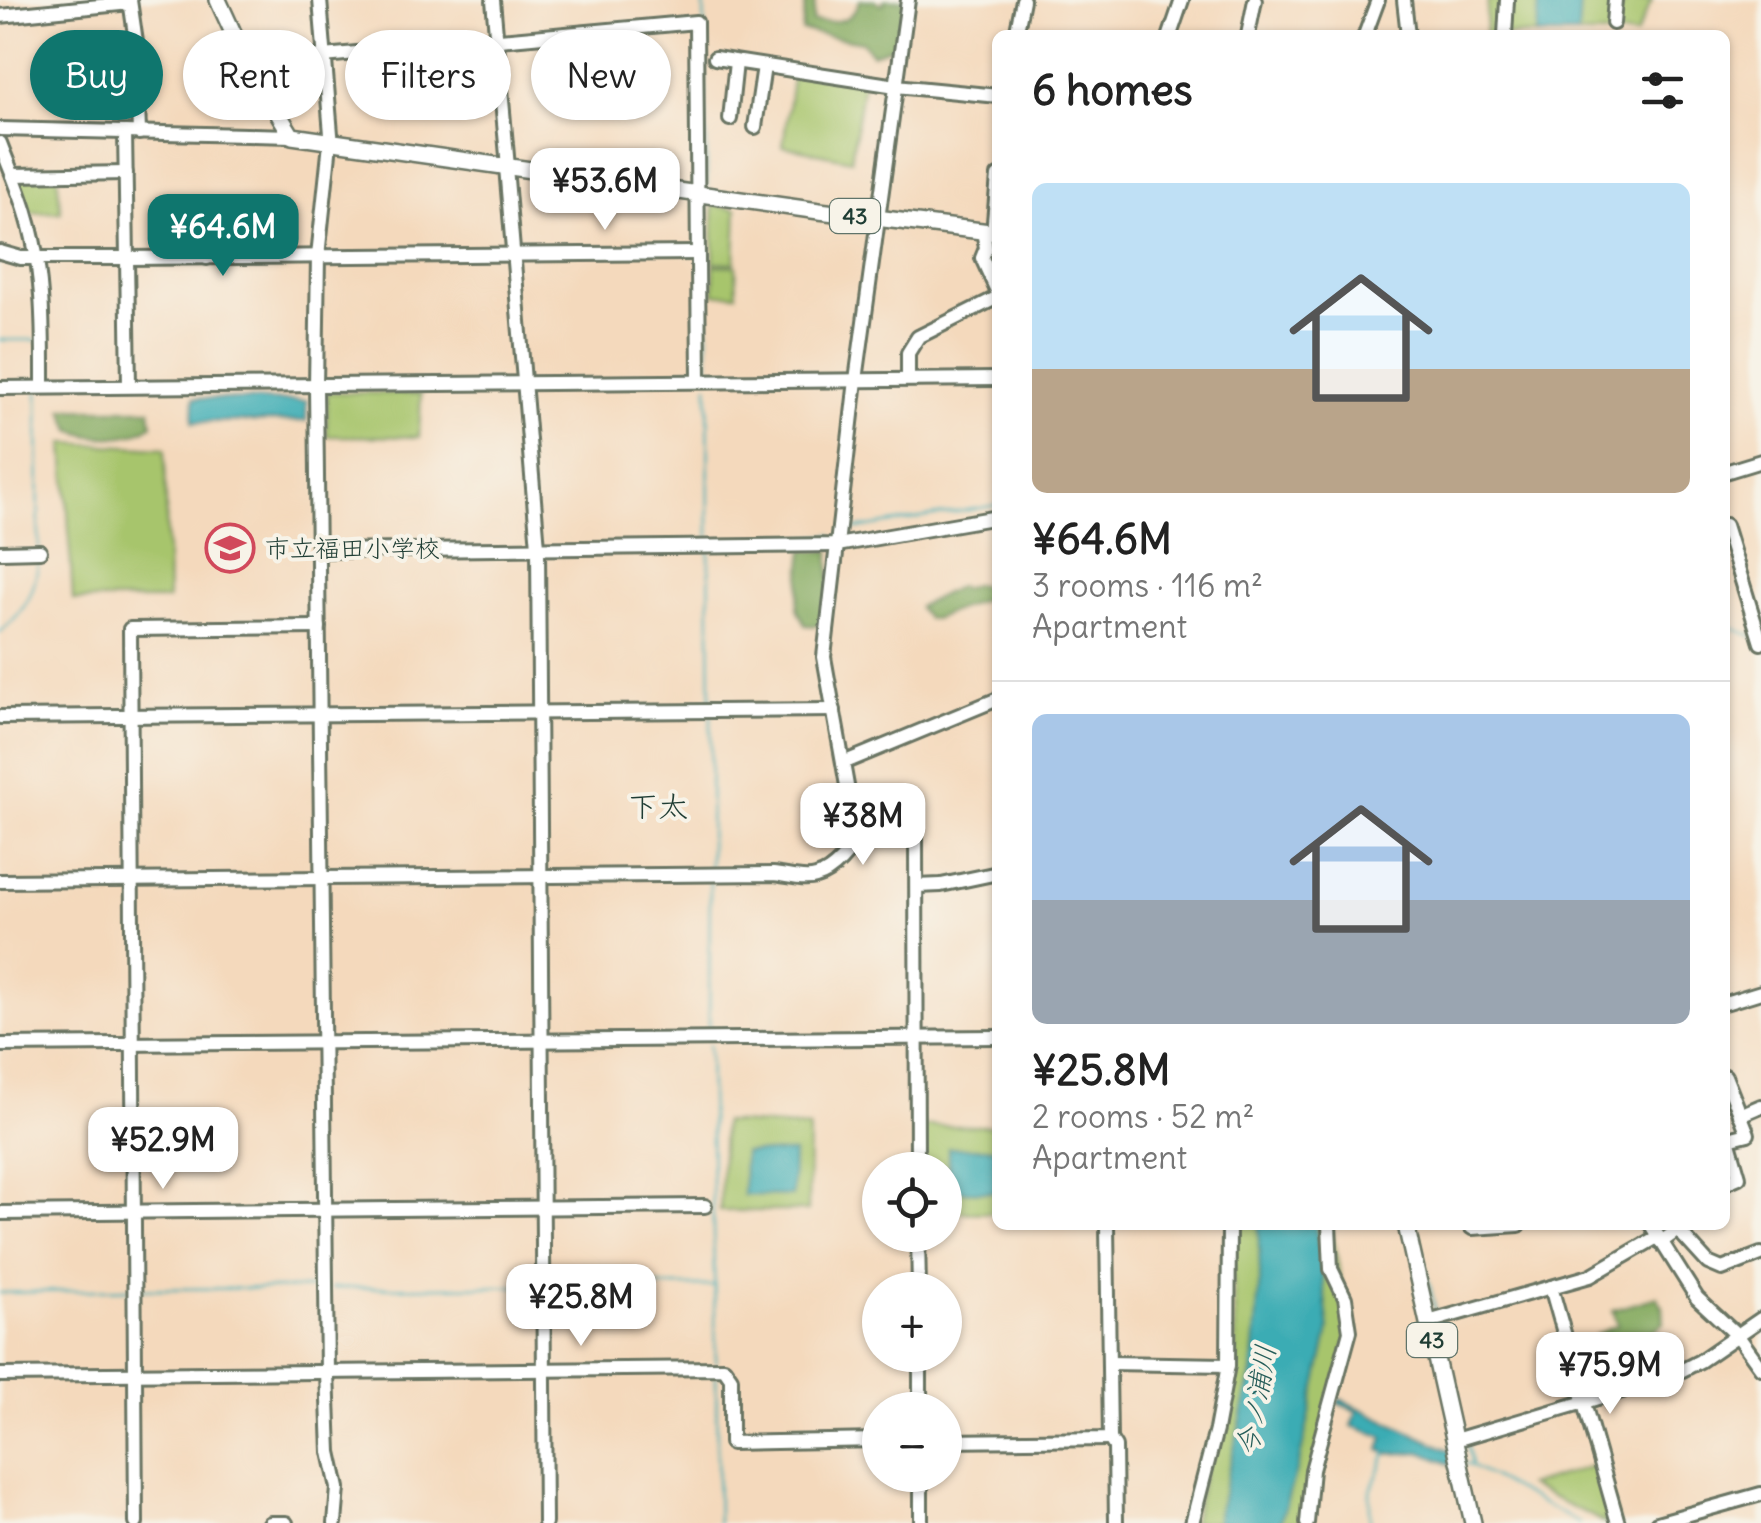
<!DOCTYPE html>
<meta charset="utf-8">
<style>
:root{--surface:#fff;--page:#f2f2f2;--text:#222;--muted:#767676;--line:#e0e0e0;--accent:#0f766e}
body{margin:0;font-family:Delius,"Klee One",sans-serif;background:var(--page);color:var(--text);height:100vh;display:flex;flex-direction:column;font-size:38px;white-space:nowrap}
*{box-sizing:border-box;margin:0}
p{font-size:32px;color:var(--muted)}
.icon{flex:none;width:55px;height:55px;fill:none;stroke:currentColor;stroke-width:2;stroke-linecap:round;stroke-linejoin:round}
.map{position:relative;flex:1;overflow:hidden}
.drawer{position:absolute;left:992px;top:30px;width:738px;height:1200px;display:flex;flex-direction:column;background:var(--surface);border-radius:15px;box-shadow:0 2px 8px #0004}
.drawer>*{flex:none}
.hud{position:absolute;left:30px;top:30px;width:812px;height:90px;display:flex;gap:20px}
.buttons{position:absolute;left:862px;top:1152px;display:grid;gap:20px}
.buttons a{display:grid;place-items:center;width:100px;height:100px;border-radius:50%;background:var(--surface);box-shadow:0 2px 8px #0004;font-size:50px}
.price{position:absolute;translate:-50% -85px;padding:0 22px;border-radius:20px;background:#fff;color:#222;font-size:32px;line-height:65px;filter:drop-shadow(0 2px 5px #0008)}
.price::after{content:'';position:absolute;left:50%;top:60px;width:30px;height:22px;margin-left:-15px;background:inherit;clip-path:polygon(0 0,100% 0,50% 100%)}
.price.current{background:var(--accent);color:#fff}
ul{padding:0;list-style:none}
li{display:grid;align-content:center;gap:20px;height:530px;padding:0 40px}
li+li{border-top:2px solid var(--line)}
li span{display:grid;place-items:center;height:310px;border-radius:15px;color:#555}
li>.icon{margin-inline-start:auto}
span .icon{width:180px;height:180px;fill:#fffc;stroke-width:1}
li b{font-size:42px}
h2{display:flex;justify-content:space-between;align-items:center;height:120px;padding:0 40px;font-size:42px}
.tag{padding:0 35px;border-radius:45px;background:var(--surface);box-shadow:0 2px 8px #0004;font-size:35px;line-height:90px}
.tag.current{background:var(--accent);color:#fff}
.map>svg:first-child{display:block}
.green{fill:#a7c56c;stroke:#638150;stroke-width:2.5}
.forest{fill:#85aa60;stroke:#52744a;stroke-width:2.5}
.water{fill:#3aacb4;stroke:#2c7474;stroke-width:2.5}
.lines{fill:none;stroke-linecap:round;stroke-linejoin:round}
.stream{stroke:#3aacb4;stroke-width:2.5}
.minor-casing{stroke:#6a7464;stroke-width:18}
.major-casing{stroke:#6a7464;stroke-width:20}
.minor{stroke:#fff;stroke-width:12}
.major{stroke:#fff;stroke-width:15}
.labels{text-anchor:middle;dominant-baseline:central;stroke-width:8;stroke-linejoin:round;paint-order:stroke}
.shield{fill:#f7f3e8;stroke:#60746a;stroke-width:2.5}
.shield-label{font-size:22px;font-weight:bold;fill:#1f3d34}
.poi-label{font-size:25px;fill:#1f3d34;stroke:#f7f3e8;text-anchor:start}
.water-label{font-size:28px;font-style:italic;fill:#275e5a;stroke:#f7f3e8}
.quarter-label{font-size:30px;fill:#1f3d34;stroke:#f7f3e8}
</style>
<div class="map">
<svg width="1761" height="1523" viewBox="0 0 1761 1523">
<rect width="100%" height="100%" fill="#f7f3e8"/>
<filter id="ink" filterUnits="userSpaceOnUse"><feTurbulence type="fractalNoise" baseFrequency=".01" numOctaves="2"/><feDisplacementMap in="SourceGraphic" scale="20" xChannelSelector="R" yChannelSelector="G"/><feConvolveMatrix kernelMatrix="1 2 1 2 8 2 1 2 1" color-interpolation-filters="sRGB"/></filter>
<filter id="wash" filterUnits="userSpaceOnUse"><feTurbulence type="fractalNoise" baseFrequency=".0048" numOctaves="4" result="noise"/><feDisplacementMap in="SourceGraphic" scale="40" xChannelSelector="R" yChannelSelector="G"/><feGaussianBlur stdDeviation="2.25" result="paint"/><feColorMatrix in="noise" values="0 0 0 0 0 0 0 0 0 0 0 0 0 0 0 0 0 1.4 0 .05"/><feComposite in="paint" operator="in"/></filter>
<g filter="url(#wash)">
<rect width="100%" height="100%" fill="#f4d9bc"/>
<!-- green -->
<g class="green">
<path d="M1488 0H1614L1611 35H1485Z"/>
<path d="M1626 0H1652L1636 35H1613L1615 21Z"/>
<path d="M793 71 863 81 851 160 783 146Z"/>
<path d="M57 174 61 212 30 213 13 175Z"/>
<path d="M713 205 737 209 735 263 714 262Z"/>
<path d="M714 265 736 266 737 294H714Z"/>
<path d="M327 392 421 394 419 437 327 436Z"/>
<path d="M64 443 165 448 168 600H73Z"/>
<path d="M723 1122 809 1128 808 1211H720Z"/>
<path d="M923 1126H997V1213L945 1212V1170H924Z"/>
<path d="M1230 1225H1331L1350 1331 1319 1444 1307 1523H1192L1236 1347Z"/>
<path d="M1601 1463 1618 1523H1606L1528 1486Z"/>
</g>
<!-- forest -->
<g class="forest">
<path d="M806 0H815L813 22C835 22 852 24 860 0H873L883 5 884 0H908L896 46 872 54 862 42 802 31Z"/>
<path d="M63 409H150L152 425C129 441 96 440 71 430Z"/>
<path d="M804 550 830 551V601L820 626 805 625 797 608Z"/>
<path d="M976 584 996 589V595L933 619 926 618 918 607 959 586 962 589Z"/>
<path d="M1657 1297 1663 1307 1664 1322 1644 1341 1629 1342 1622 1336 1595 1335 1618 1325 1613 1310Z"/>
</g>
<!-- water -->
<g class="water">
<path d="M1539 0H1580L1578 35H1537Z"/>
<path d="M194 398 307 401 306 421 193 422Z"/>
<path d="M948 1148H997L996 1192 948 1191Z"/>
<path d="M744 1152 793 1153 792 1196 743 1195Z"/>
<path d="M1258 1225H1316L1329 1330 1300 1458 1280 1523H1216L1252 1374 1260 1274Z"/>
<path d="M1340 1399 1451 1451 1454 1466 1421 1452 1389 1454 1380 1450 1384 1437 1352 1426 1357 1411 1337 1403Z"/>
</g>
<g class="lines">
<!-- stream -->
<g class="stream">
<path d="M704 0 707 187"/>
<path d="M706 200 708 377"/>
<path d="M0 340H36"/>
<path d="M708 385 709 542"/>
<path d="M38 391 39 548"/>
<path d="M844 531 998 505"/>
<path d="M790 540 832 535"/>
<path d="M709 550 711 707"/>
<path d="M1725 625 1755 637"/>
<path d="M0 632C27 610 36 590 39 556"/>
<path d="M710 872 711 715"/>
<path d="M709 1032 710 880"/>
<path d="M709 1045 716 1362"/>
<path d="M1416 1225 1436 1314"/>
<path d="M547 1286H714"/>
<path d="M332 1288 539 1286"/>
<path d="M142 1289 319 1288"/>
<path d="M0 1293 129 1289"/>
<path d="M1439 1326 1464 1430"/>
<path d="M716 1375 718 1523"/>
<path d="M1467 1443 1472 1464"/>
<path d="M1465 1463 1579 1523"/>
<path d="M1370 1523V1493L1386 1453"/>
</g>
</g>
</g>
<g filter="url(#ink)">
<g class="lines">
<!-- minor casing -->
<g class="minor-casing">
<g id="minor">
<path d="M130 0 136 42 139 133"/>
<path d="M320 0 331 134 318 256 316 386 327 1373 330 1452 338 1488 335 1523"/>
<path d="M493 0 508 167"/>
<path d="M1404 0 1408 35"/>
<path d="M0 16 130 3"/>
<path d="M1613 23 1615 0"/>
<path d="M1016 35 1023 0"/>
<path d="M1170 35 1182 0"/>
<path d="M1248 35 1255 0"/>
<path d="M1365 35 1378 0"/>
<path d="M1505 35 1507 0"/>
<path d="M715 58 896 86 998 96"/>
<path d="M247 63 696 22 699 381"/>
<path d="M730 119 736 62"/>
<path d="M755 127 764 66"/>
<path d="M0 129 292 136"/>
<path d="M125 132 129 385"/>
<path d="M0 143C9 167 20 191 27 216 44 272 43 329 43 387"/>
<path d="M506 167 538 547 545 1523"/>
<path d="M13 175 126 173"/>
<path d="M983 231 986 248 982 258 998 293"/>
<path d="M206 232 207 258"/>
<path d="M993 233 998 176"/>
<path d="M0 252 21 258H127L697 253"/>
<path d="M908 379V353L918 337 998 297"/>
<path d="M0 388 998 379"/>
<path d="M1725 472 1761 461"/>
<path d="M1725 525 1761 643"/>
<path d="M318 551 837 545 998 517"/>
<path d="M0 552 40 551"/>
<path d="M0 717 834 710"/>
<path d="M843 763 998 699"/>
<path d="M856 836 909 831 916 837 917 1170"/>
<path d="M0 881 773 874C786 875 804 881 816 877 832 873 853 851 856 836L824 657 856 380 908 0"/>
<path d="M917 886 941 885 998 873"/>
<path d="M1725 1003 1761 992"/>
<path d="M0 1045 998 1037"/>
<path d="M1725 1076 1748 1134 1728 1139 1739 1177 1725 1183"/>
<path d="M1740 1115 1761 1106"/>
<path d="M0 1213 705 1206"/>
<path d="M1469 1225 1472 1228 1519 1225"/>
<path d="M1651 1225 1697 1298 1738 1336 1761 1368"/>
<path d="M918 1235 919 1290"/>
<path d="M1661 1242 1678 1230 1708 1263 1722 1269 1761 1254"/>
<path d="M1551 1287 1618 1523"/>
<path d="M1428 1322 1590 1276 1657 1237"/>
<path d="M920 1355V1410"/>
<path d="M1109 1363 1228 1365"/>
<path d="M0 1375 724 1368 731 1378V1443L880 1440"/>
<path d="M1110 1439 1115 1447 1116 1523"/>
<path d="M1455 1440 1669 1377 1700 1361 1761 1319"/>
<path d="M945 1441 1110 1439 1107 1225"/>
<path d="M921 1475V1523"/>
<path d="M136 1523 130 629 319 627"/>
<path d="M270 1523H286"/>
<path d="M1192 1523 1216 1430 1228 1365 1229 1225"/>
<path d="M1307 1523 1312 1470 1350 1331 1345 1298 1331 1269 1329 1225"/>
<path d="M1657 1523 1761 1494"/>
</g>
</g>
<!-- major casing -->
<g class="major-casing">
<g id="major">
<path d="M218 0 246 61 292 136 819 211 998 233"/>
<path d="M1406 1225 1473 1523"/>
</g>
</g>
<!-- minor -->
<use href="#minor" class="minor"/>
<!-- major -->
<use href="#major" class="major"/>
</g>
</g>
<!-- icons -->
<defs>
<g id="school-ring" transform="scale(2.5)"><circle r="9.5" fill="#f7f3e8" stroke="#d1495b" stroke-width="1.5"/><path d="M0-5L7-2L0 1L-7-2ZM-4 1L0 2.5L4 1V4Q0 6-4 4Z" fill="#d1495b"/></g>
</defs>
<g fill-rule="evenodd">
<use href="#school-ring" x="230" y="548"/>
</g>
<g class="labels">
<!-- shield labels -->
<g class="shield">
<rect x="830" y="199" width="50" height="34" rx="8"/>
<rect x="1407" y="1323" width="50" height="34" rx="8"/>
</g>
<g class="shield-label">
<text x="855" y="216">43</text>
<text x="1432" y="1340">43</text>
</g>
<!-- poi labels -->
<g class="poi-label">
<text x="265" y="548">市立福田小学校</text>
</g>
<!-- water labels -->
<g class="water-label">
<text transform="translate(1256 1400) rotate(-80)">今ノ浦川</text>
</g>
<!-- quarter labels -->
<g class="quarter-label">
<text x="658" y="806">下太</text>
</g>
</g>
</svg>
<div class="buttons">
<a><svg class="icon" aria-label="locate" viewBox="0 0 24 24"><circle cx="12" cy="12" r="6"/><path d="M12 2v4M12 18v4M2 12h4M18 12h4"/></svg></a>
<a>+</a>
<a>−</a>
</div>
<b class="price" style="left:605px;top:233px">¥53.6M</b>
<b class="price current" style="left:223px;top:279px">¥64.6M</b>
<b class="price" style="left:863px;top:868px">¥38M</b>
<b class="price" style="left:163px;top:1192px">¥52.9M</b>
<b class="price" style="left:581px;top:1349px">¥25.8M</b>
<b class="price" style="left:1610px;top:1417px">¥75.9M</b>
<div class="hud">
<a class="tag current">Buy</a>
<a class="tag">Rent</a>
<a class="tag">Filters</a>
<a class="tag">New</a>
</div>
<section class="drawer">
<h2>6 homes<svg class="icon" aria-label="filters" viewBox="0 0 24 24"><path d="M4 7h16M4 17h16"/><circle cx="9" cy="7" r="2"/><circle cx="15" cy="17" r="2"/></svg></h2>
<ul>
<li><span style="background:linear-gradient(#bfe0f5 60%,#b9a48a 0)"><svg class="icon" aria-label="home" viewBox="0 0 24 24"><path d="M3 11l9-7 9 7M6 9v11h12V9"/></svg></span><div><b>¥64.6M</b><p>3 rooms · 116 m²</p><p>Apartment</p></div></li>
<li><span style="background:linear-gradient(#a9c7e8 60%,#9aa5b1 0)"><svg class="icon" aria-label="home" viewBox="0 0 24 24"><path d="M3 11l9-7 9 7M6 9v11h12V9"/></svg></span><div><b>¥25.8M</b><p>2 rooms · 52 m²</p><p>Apartment</p></div></li>
</ul>
</section>
</div>
